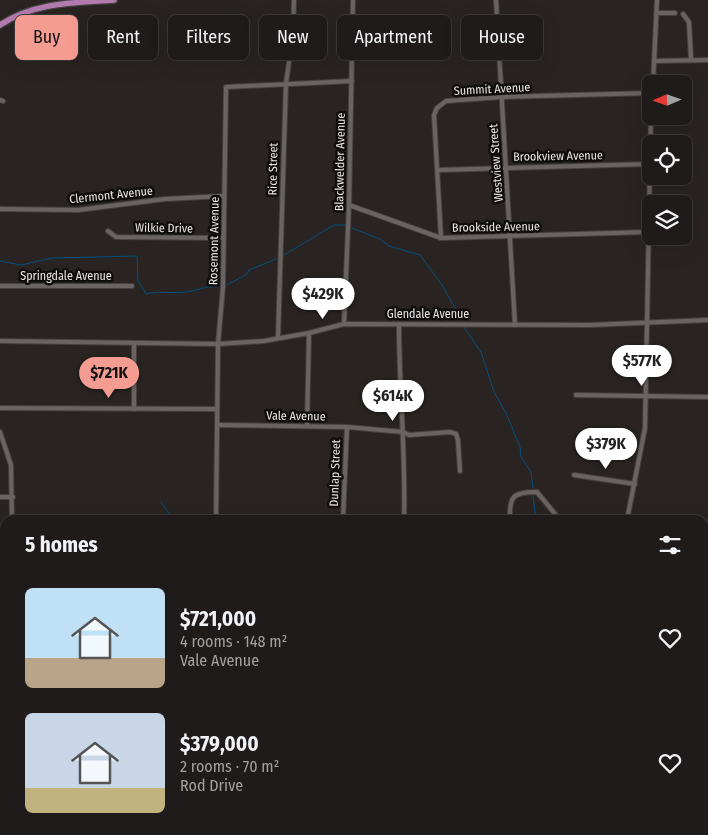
<!DOCTYPE html>
<meta charset="utf-8">
<style>
:root{--surface:#1f1b1a;--page:#272423;--text:#f1f3f6;--muted:#a1a1a2;--line:#3c3939;--accent:#f59c92}
body{margin:0;font-family:"Fira Sans Condensed",sans-serif;background:var(--page);color:var(--text);height:100vh;display:flex;flex-direction:column;font-size:19px;white-space:nowrap}
*{box-sizing:border-box;margin:0}
p{font-size:16px;color:var(--muted)}
.icon{flex:none;width:28px;height:28px;fill:none;stroke:currentColor;stroke-width:2;stroke-linecap:round;stroke-linejoin:round}
.map{position:relative;flex:1;overflow:hidden}
.details{position:absolute;left:0px;top:515px;width:709px;height:320px;display:flex;flex-direction:column;background:var(--surface);border-radius:15px 15px 0 0;box-shadow:0 5px 20px #0002,0 0 0 1px var(--line)}
.details>*{flex:none}
.guide{position:absolute;left:15px;top:15px;width:679px;height:45px;display:flex;gap:10px}
.needle{width:32px;rotate:268deg}
.fabs{position:absolute;left:642px;top:75px;display:grid;gap:10px}
.fabs a{display:grid;place-items:center;width:50px;height:50px;border-radius:8px;background:var(--surface);box-shadow:0 5px 20px #0002,0 0 0 1px var(--line);font-size:25px}
.price{position:absolute;translate:-50% -42px;padding:0 11px;border-radius:18px;background:#fff;color:#222;font-size:16px;line-height:32px;filter:drop-shadow(0 1px 2px #0008)}
.price::after{content:'';position:absolute;left:50%;top:30px;width:15px;height:11px;margin-left:-8px;background:inherit;clip-path:polygon(0 0,100% 0,50% 100%)}
.price.current{background:var(--accent);color:#111}
ul{padding:0;list-style:none}
li{display:flex;align-items:center;gap:15px;height:125px;padding:0 25px}
li span{display:grid;place-items:center;flex:none;width:140px;height:100px;border-radius:8px;color:#555}
li>.icon{margin-inline-start:auto}
span .icon{width:60px;height:60px;fill:#fffc;stroke-width:1}
li b{font-size:21px}
h2{display:flex;justify-content:space-between;align-items:center;height:60px;padding:0 25px;font-size:21px}
.pill{padding:0 18px;border-radius:8px;background:var(--surface);box-shadow:0 5px 20px #0002,0 0 0 1px var(--line);font-size:18px;line-height:45px}
.pill.current{background:var(--accent);color:#111}
.map>svg:first-child{display:block}
.lines{fill:none;stroke-linecap:round;stroke-linejoin:round}
.stream{stroke:#01507e;stroke-width:1}
.minor-casing{stroke:#464140;stroke-width:6}
.tertiary-casing{stroke:#464140;stroke-width:7}
.primary-casing{stroke:#464140;stroke-width:8}
.minor{stroke:#696461;stroke-width:4}
.tertiary{stroke:#696461;stroke-width:4.5}
.primary{stroke:#b27bb0;stroke-width:5.5}
.labels{text-anchor:middle;dominant-baseline:central;stroke-width:5;stroke-linejoin:round;paint-order:stroke}
.street-label{font-size:12px;fill:#e9e5e4;stroke:#100e0d}
</style>
<div class="map">
<svg width="708" height="835" viewBox="0 0 708 835">
<rect width="100%" height="100%" fill="#292422"/>
<g class="lines">
<!-- stream -->
<g class="stream">
<path d="M352 228 380 239 389 246 420 255 442 285 455 308 460 321"/>
<path d="M284 255 334 225H345"/>
<path d="M0 261 21 265 52 258 137 256 138 281 146 294C159 290 173 294 186 292 197 291 206 285 217 287"/>
<path d="M227 285 247 274 249 270 276 259"/>
<path d="M463 326 481 352 494 392 506 413 520 447 521 457 531 472 533 488"/>
<path d="M533 496 536 520"/>
<path d="M161 502 174 520"/>
<path d="M704 649 708 650"/>
<path d="M692 835 695 830"/>
</g>
<!-- minor casing -->
<g class="minor-casing">
<g id="minor">
<path d="M496 0 515 325"/>
<path d="M657 13H675"/>
<path d="M683 14 689 22 691 59"/>
<path d="M654 61 708 60"/>
<path d="M653 84 657 0"/>
<path d="M0 100 3 101"/>
<path d="M438 170 649 164"/>
<path d="M349 205 441 238 648 232"/>
<path d="M0 209 78 210 165 199 224 196"/>
<path d="M108 231 116 237 222 238"/>
<path d="M441 238 434 115 437 108 446 101 501 97 651 93"/>
<path d="M0 286H132"/>
<path d="M344 324 349 205 353 0"/>
<path d="M399 324C399 389 406 454 404 520"/>
<path d="M278 338 286 83 293 35 294 0"/>
<path d="M0 341 218 344 264 341 309 333 344 324 591 325 708 320"/>
<path d="M134 343V409"/>
<path d="M576 395 708 397"/>
<path d="M0 408 217 409"/>
<path d="M218 425 347 427 403 432 409 435 450 432 456 434 458 440 460 471"/>
<path d="M307 426 309 333"/>
<path d="M0 432 11 465 12 520"/>
<path d="M574 475 635 484"/>
<path d="M0 497H13"/>
<path d="M216 520 218 344 223 287 226 87 352 81"/>
<path d="M343 520 347 427"/>
<path d="M510 520C509 496 513 492 537 492L560 520"/>
<path d="M627 520 645 428 651 113"/>
<path d="M0 586H5"/>
<path d="M0 640 5 615"/>
<path d="M0 642 5 644"/>
<path d="M455 830V835"/>
<path d="M531 830 566 835"/>
<path d="M217 835 219 830"/>
<path d="M634 835V830"/>
</g>
</g>
<!-- tertiary casing -->
<g class="tertiary-casing">
<g id="tertiary">
<path d="M0 733 5 735"/>
<path d="M245 830 258 835"/>
</g>
</g>
<!-- primary casing -->
<g class="primary-casing">
<path id="primary" d="M0 25C35 2 74 3 114 0"/>
</g>
<!-- minor -->
<use href="#minor" class="minor"/>
<!-- tertiary -->
<use href="#tertiary" class="tertiary"/>
<!-- primary -->
<use href="#primary" class="primary"/>
</g>
<g class="labels">
<!-- street labels -->
<g class="street-label">
<text transform="translate(492 89) rotate(-3)">Summit Avenue</text>
<text transform="translate(558 156) rotate(-1)">Brookview Avenue</text>
<text transform="translate(340 162) rotate(-89)">Blackwelder Avenue</text>
<text transform="translate(496 163) rotate(-94)">Westview Street</text>
<text transform="translate(273 169) rotate(-89)">Rice Street</text>
<text transform="translate(111 195) rotate(-6)">Clermont Avenue</text>
<text transform="translate(496 227) rotate(-1)">Brookside Avenue</text>
<text transform="translate(164 228) rotate(1)">Wilkie Drive</text>
<text transform="translate(214 241) rotate(-89)">Rosemont Avenue</text>
<text x="66" y="276">Springdale Avenue</text>
<text x="428" y="314">Glendale Avenue</text>
<text transform="translate(296 416) rotate(1)">Vale Avenue</text>
<text transform="translate(335 473) rotate(-88)">Dunlap Street</text>
</g>
</g>
</svg>
<div class="fabs">
<a><svg class="needle" viewBox="-14 -14 28 28"><path d="M0-13l5 13h-10z" fill="#e53935"/><path d="M0 13l5-13h-10z" fill="#a1a1a2"/></svg></a>
<a><svg class="icon" aria-label="locate" viewBox="0 0 24 24"><circle cx="12" cy="12" r="6"/><path d="M12 2v4M12 18v4M2 12h4M18 12h4"/></svg></a>
<a><svg class="icon" aria-label="layers" viewBox="0 0 24 24"><path d="M12 4l9 5-9 5-9-5zM3 14l9 5 9-5"/></svg></a>
</div>
<b class="price" style="left:323px;top:320px">$429K</b>
<b class="price" style="left:642px;top:387px">$577K</b>
<b class="price current" style="left:109px;top:399px">$721K</b>
<b class="price" style="left:393px;top:422px">$614K</b>
<b class="price" style="left:606px;top:470px">$379K</b>
<div class="guide">
<a class="pill current">Buy</a>
<a class="pill">Rent</a>
<a class="pill">Filters</a>
<a class="pill">New</a>
<a class="pill">Apartment</a>
<a class="pill">House</a>
</div>
<section class="details">
<h2>5 homes<svg class="icon" aria-label="filters" viewBox="0 0 24 24"><path d="M4 7h16M4 17h16"/><circle cx="9" cy="7" r="2"/><circle cx="15" cy="17" r="2"/></svg></h2>
<ul>
<li><span style="background:linear-gradient(#bfe0f5 70%,#b9a48a 0)"><svg class="icon" aria-label="home" viewBox="0 0 24 24"><path d="M3 11l9-7 9 7M6 9v11h12V9"/></svg></span><div><b>$721,000</b><p>4 rooms · 148 m²</p><p>Vale Avenue</p></div><svg class="icon" aria-label="heart" viewBox="0 0 24 24"><path d="M12 20l-8-8c-3-5 5-10 8-4 3-6 11-1 8 4z"/></svg></li>
<li><span style="background:linear-gradient(#c9d6e8 75%,#c2b280 0)"><svg class="icon" aria-label="home" viewBox="0 0 24 24"><path d="M3 11l9-7 9 7M6 9v11h12V9"/></svg></span><div><b>$379,000</b><p>2 rooms · 70 m²</p><p>Rod Drive</p></div><svg class="icon" aria-label="heart" viewBox="0 0 24 24"><path d="M12 20l-8-8c-3-5 5-10 8-4 3-6 11-1 8 4z"/></svg></li>
</ul>
</section>
</div>
